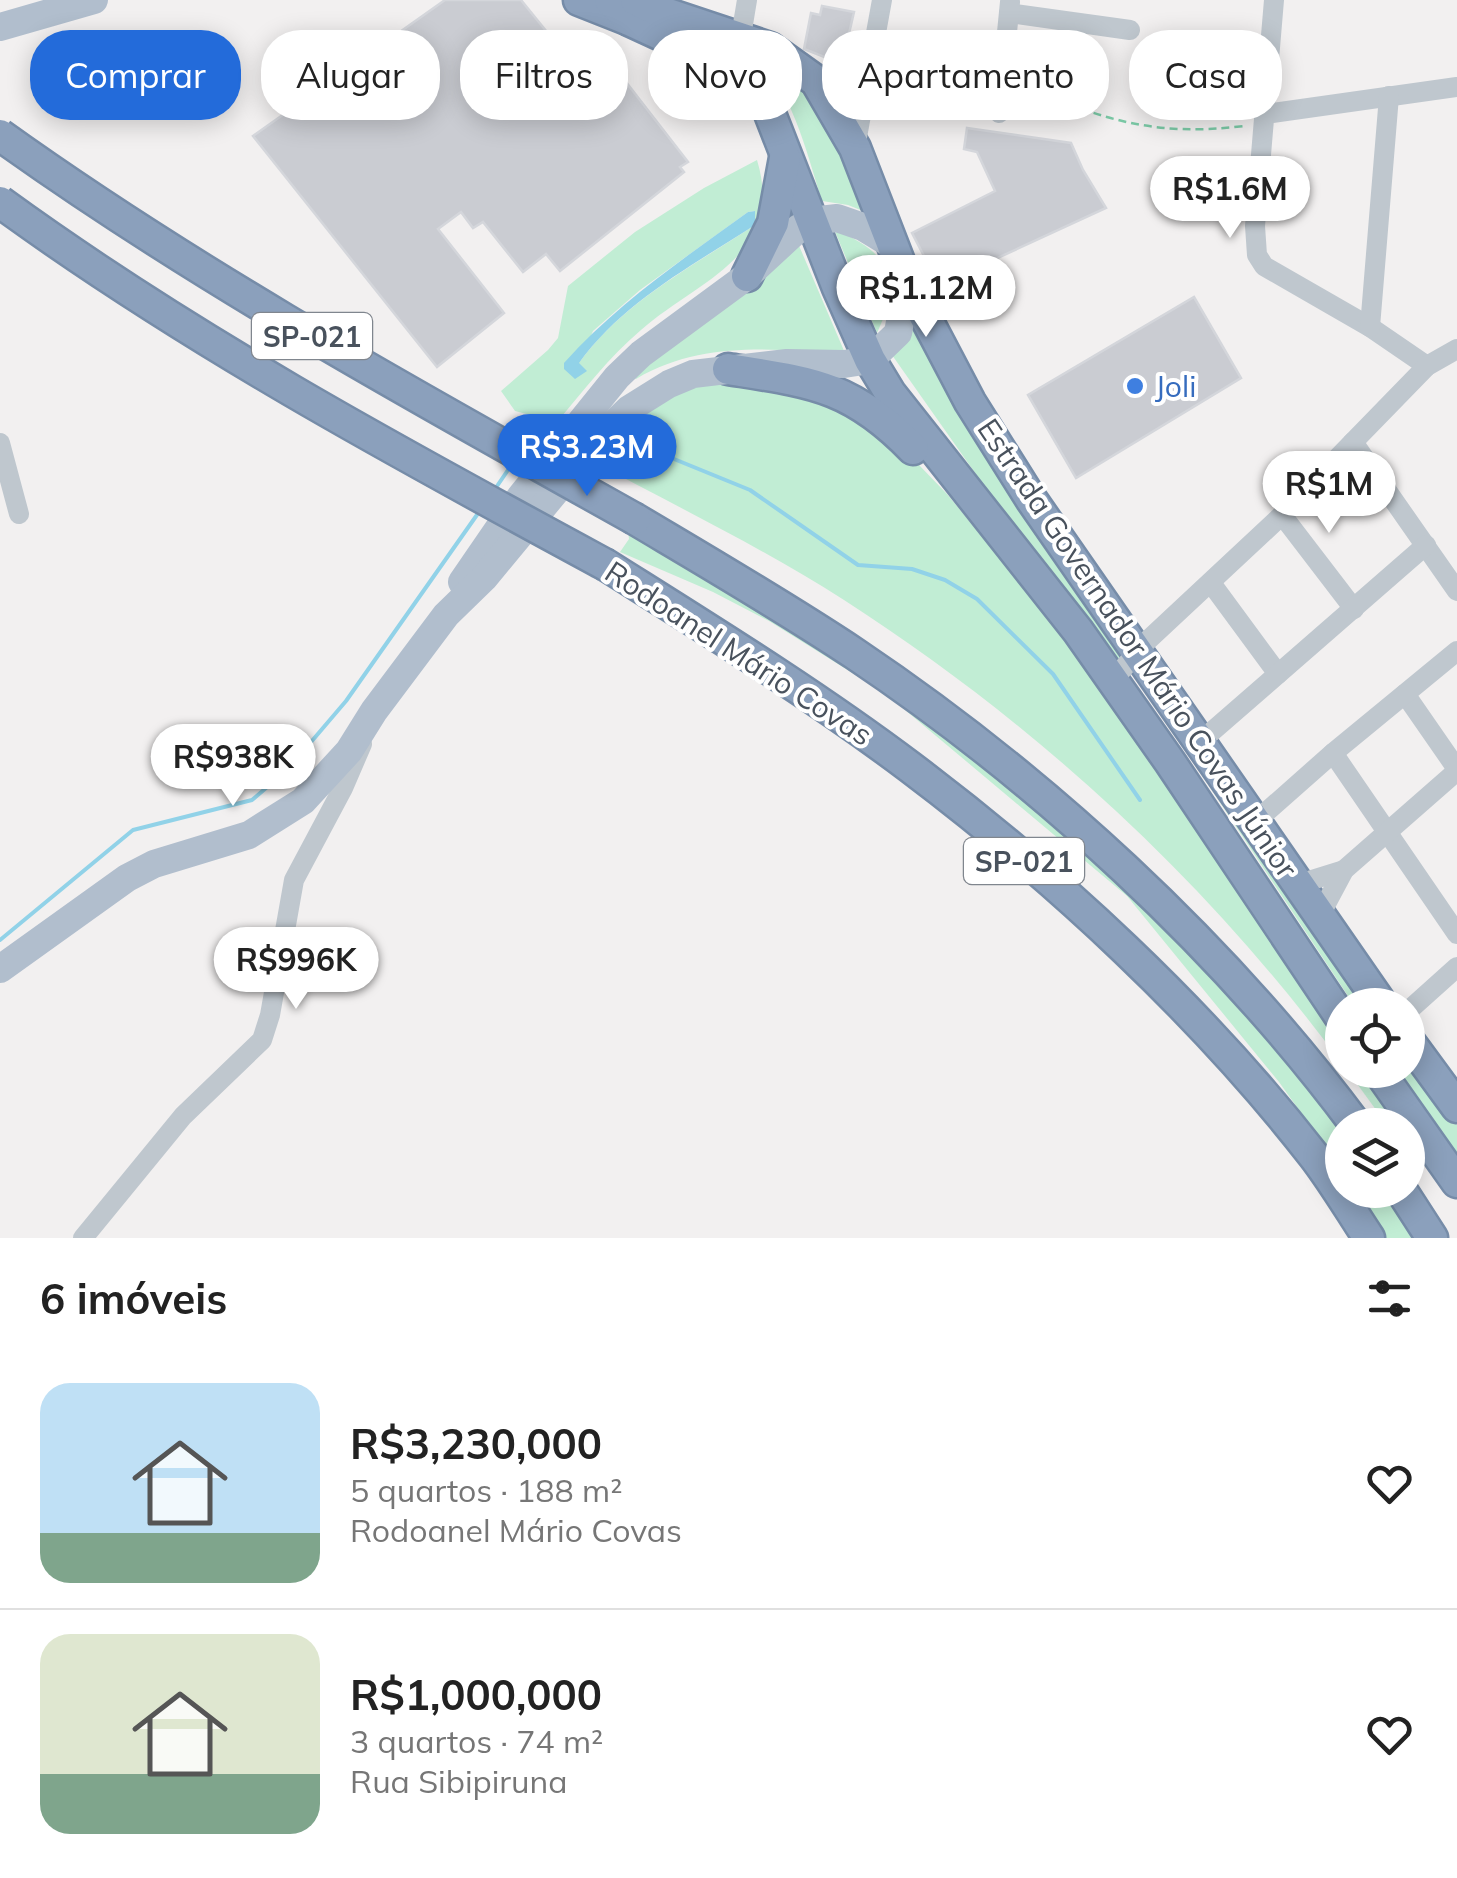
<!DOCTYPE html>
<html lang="pt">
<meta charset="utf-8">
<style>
:root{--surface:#fff;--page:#f2f2f2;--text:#222;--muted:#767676;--line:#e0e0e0;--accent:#236bda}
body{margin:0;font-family:Mulish,sans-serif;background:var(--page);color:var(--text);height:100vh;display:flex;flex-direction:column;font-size:38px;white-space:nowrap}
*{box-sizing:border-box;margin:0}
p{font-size:32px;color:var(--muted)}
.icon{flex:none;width:55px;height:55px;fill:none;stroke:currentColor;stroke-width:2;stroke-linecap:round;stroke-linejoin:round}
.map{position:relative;height:1238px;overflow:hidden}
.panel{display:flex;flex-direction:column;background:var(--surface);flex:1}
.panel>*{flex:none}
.guide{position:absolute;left:30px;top:30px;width:1398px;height:90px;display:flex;gap:20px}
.controls{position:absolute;left:1325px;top:988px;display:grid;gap:20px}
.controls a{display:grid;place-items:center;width:100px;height:100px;border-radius:50%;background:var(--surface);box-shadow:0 5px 25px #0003;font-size:50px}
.price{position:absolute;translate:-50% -85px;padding:0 22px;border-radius:35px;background:#fff;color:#222;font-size:32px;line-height:65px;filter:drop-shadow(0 2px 5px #0008)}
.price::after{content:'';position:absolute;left:50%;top:60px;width:30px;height:22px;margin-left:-15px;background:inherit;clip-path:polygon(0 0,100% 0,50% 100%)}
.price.on{background:var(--accent);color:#fff}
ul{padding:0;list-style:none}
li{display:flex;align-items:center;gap:30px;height:250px;padding:0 40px}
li+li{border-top:2px solid var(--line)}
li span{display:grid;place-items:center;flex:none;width:280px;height:200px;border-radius:30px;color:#555}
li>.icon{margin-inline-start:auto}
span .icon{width:120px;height:120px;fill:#fffc;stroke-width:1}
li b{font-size:42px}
h2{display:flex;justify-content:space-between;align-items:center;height:120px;padding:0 40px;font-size:42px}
.chip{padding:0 35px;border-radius:40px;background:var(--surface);box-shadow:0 5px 25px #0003;font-size:35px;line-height:90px}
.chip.on{background:var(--accent);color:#fff}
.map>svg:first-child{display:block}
.green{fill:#c1edd4;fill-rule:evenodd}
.water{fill:#91d2e8}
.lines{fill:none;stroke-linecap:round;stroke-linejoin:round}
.stream{stroke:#91d2e8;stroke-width:4}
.building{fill:#caccd2;stroke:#d4d6db;stroke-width:2.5}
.highway-casing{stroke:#768ca8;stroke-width:35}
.path{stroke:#7bc9a6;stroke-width:2.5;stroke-dasharray:8 5;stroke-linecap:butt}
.minor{stroke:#bfc7ce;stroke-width:20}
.major{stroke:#b1becd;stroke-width:28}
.highway{stroke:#8ba0bc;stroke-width:30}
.highway-bridge-casing{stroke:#768ca8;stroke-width:35;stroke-linecap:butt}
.highway-bridge{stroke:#8ba0bc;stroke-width:30}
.shop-dot{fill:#3f7fe0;stroke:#fff;stroke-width:4}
.labels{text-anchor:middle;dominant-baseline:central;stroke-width:8;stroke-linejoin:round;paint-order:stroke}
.shield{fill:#fff;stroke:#80868e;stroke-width:2.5}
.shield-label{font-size:28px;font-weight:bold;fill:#49525d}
.shop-label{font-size:30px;fill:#366cbe;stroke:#fff;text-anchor:start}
.street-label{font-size:30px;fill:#49525d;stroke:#fff}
</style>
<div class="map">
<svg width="1457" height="1238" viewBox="0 0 1457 1238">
<rect width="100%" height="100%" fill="#f2f0f0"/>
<!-- green -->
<g class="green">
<path d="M740 43 806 81 842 152 863 211 848 205 822 201C810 164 790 79 754 60 740 54 723 51 708 46Z"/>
<path d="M757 160C786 256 698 280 641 330 609 357 584 390 557 422L515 411 501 391 548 350 558 338 568 286 635 232 704 188ZM755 211V225C693 266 623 302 579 363L593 331 640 290 748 212Z"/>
<path d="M834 229C889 253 903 277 877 333Z"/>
<path d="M797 241 845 353C771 350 703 340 636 379L631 374Z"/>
<path d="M911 326 1013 501 1121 657 1119 667 1023 541 892 355Z"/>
<path d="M769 375 891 436 947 494 1037 603 1091 677 1342 1041V1064C1207 880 1035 723 844 600 763 548 675 506 591 460L606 440 679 389Z"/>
<path d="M627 523 729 573 1113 852 1342 1125V1170L1279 1082 1127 896 886 694 769 621 713 592 620 552 629 539Z"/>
<path d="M1159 705 1370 1005H1354L1190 757Z"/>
<path d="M1408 1059 1457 1125V1156L1394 1070H1408Z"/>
<path d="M1347 1070H1363L1400 1125H1387Z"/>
<path d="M1355 1190H1387L1418 1238H1385Z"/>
</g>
<!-- water -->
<path class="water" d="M755 211V225C693 265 623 302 579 363L587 371 575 379 564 369V363C618 303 683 259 748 212Z"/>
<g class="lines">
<!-- stream -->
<g class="stream">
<path d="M674 459 750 490 858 565 912 569 945 580 977 599 1053 674 1140 800"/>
<path d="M493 492 510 467"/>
<path d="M0 940 133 830 252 800 288 769 346 701 479 512"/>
</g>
</g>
<!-- building -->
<g class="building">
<path d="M445 0H521L551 37H558L607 96 626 82 688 162 680 167 684 172 560 271 546 254 523 272 483 222 473 228 461 212 438 229 504 313 437 367 253 136Z"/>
<path d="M822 6 854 12 842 64 804 49 811 13 820 15Z"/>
<path d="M967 128 1071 143 1083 170 1106 208 939 285 912 233 995 191 977 152 964 149Z"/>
<path d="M1194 297 1241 378 1076 478 1028 395Z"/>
</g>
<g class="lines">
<!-- highway casing -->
<g class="highway-casing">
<g id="highway">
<path d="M579 0 627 19"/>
<path d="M610 0 629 20 731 67 752 85 767 106 838 288 870 360 890 393 1078 631 1170 762 1342 1019"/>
<path d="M636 0 659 11 770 48 816 81 855 148 907 282 970 402 1031 499 1382 1005"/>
<path d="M747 276 773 223 785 158"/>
<path d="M728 369C811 382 851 385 913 449"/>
<path d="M635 519C709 563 783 606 855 654 1041 779 1222 945 1356 1125"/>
<path d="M606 565C709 630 813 694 910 767 1056 877 1202 1012 1314 1156 1334 1182 1351 1211 1369 1238"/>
<path d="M1408 1040 1457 1107"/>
<path d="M1378 1070 1457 1182"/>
<path d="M1401 1190 1432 1238"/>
</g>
</g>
<!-- path -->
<path class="path" d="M1021 84C1101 120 1156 137 1244 126"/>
<!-- minor -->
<g class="minor">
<path d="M1274 0 1255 226 1257 255 1264 266 1370 327 1427 366"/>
<path d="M1009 13 1130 30"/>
<path d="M741 36 747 0"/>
<path d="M999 113 1010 2"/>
<path d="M1266 114 1457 87"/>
<path d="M855 148 882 0"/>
<path d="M1370 327 1389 96"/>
<path d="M1353 442 1457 591"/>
<path d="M0 443 19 514"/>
<path d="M1282 515 1354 609"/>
<path d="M1211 583 1278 674"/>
<path d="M1113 680 1146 642 1282 515 1427 366 1457 349"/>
<path d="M1405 694 1457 769"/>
<path d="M1201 741 1426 545"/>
<path d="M1333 753 1457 934"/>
<path d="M1255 822 1333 753 1457 651"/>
<path d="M1299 884 1344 870"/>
<path d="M1320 915 1344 870 1457 771"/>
<path d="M1408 1011 1457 967"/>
<path d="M83 1238 183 1116 262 1040 270 1015 294 880 343 788 362 744"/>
</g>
<!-- major -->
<g class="major">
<path d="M0 27 94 0"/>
<path d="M462 582 521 496 617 377 641 354 747 276 799 228 811 221 837 218 863 227 891 244"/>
<path d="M0 969 127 878 154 864 249 835 303 801 349 751 374 711 446 615 484 578 604 433 629 409 669 384 693 374 787 363 844 364 870 360 898 333 907 282"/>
</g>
<!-- highway -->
<use href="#highway" class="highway"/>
<!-- highway-bridge casing -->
<g class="highway-bridge-casing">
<g id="highway-bridge">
<path d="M0 135C201 279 419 398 635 519"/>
<path d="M0 202C191 341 399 453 606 565"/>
</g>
</g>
<!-- highway-bridge -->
<use href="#highway-bridge" class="highway-bridge"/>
</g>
<!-- markers -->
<circle class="shop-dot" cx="1135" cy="386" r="10"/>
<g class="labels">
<!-- shield labels -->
<g class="shield">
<rect x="252" y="313" width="120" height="46" rx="8"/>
<rect x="964" y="838" width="120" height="46" rx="8"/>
</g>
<g class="shield-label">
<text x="312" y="336">SP-021</text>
<text x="1024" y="861">SP-021</text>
</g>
<!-- shop labels -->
<g class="shop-label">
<text x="1155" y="386">Joli</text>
</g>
<!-- street labels -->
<g class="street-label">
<text transform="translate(1138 648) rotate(56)">Estrada Governador Mário Covas Júnior</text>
<text transform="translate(739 653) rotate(33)">Rodoanel Mário Covas</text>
</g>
</g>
</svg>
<div class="controls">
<a><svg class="icon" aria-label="locate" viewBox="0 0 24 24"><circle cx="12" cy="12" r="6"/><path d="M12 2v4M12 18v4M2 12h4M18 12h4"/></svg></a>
<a><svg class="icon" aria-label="layers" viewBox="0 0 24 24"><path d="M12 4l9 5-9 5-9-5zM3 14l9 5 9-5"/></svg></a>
</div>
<b class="price" style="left:1230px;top:241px">R$1.6M</b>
<b class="price" style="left:926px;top:340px">R$1.12M</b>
<b class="price on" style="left:587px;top:499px">R$3.23M</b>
<b class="price" style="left:1329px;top:536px">R$1M</b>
<b class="price" style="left:233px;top:809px">R$938K</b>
<b class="price" style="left:296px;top:1012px">R$996K</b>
<div class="guide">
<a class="chip on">Comprar</a>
<a class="chip">Alugar</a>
<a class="chip">Filtros</a>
<a class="chip">Novo</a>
<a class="chip">Apartamento</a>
<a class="chip">Casa</a>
</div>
</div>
<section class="panel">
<h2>6 imóveis<svg class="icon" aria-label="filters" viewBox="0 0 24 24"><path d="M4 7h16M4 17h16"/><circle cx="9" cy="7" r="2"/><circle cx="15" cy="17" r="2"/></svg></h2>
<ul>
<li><span style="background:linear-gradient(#bfe0f5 75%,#7fa58c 0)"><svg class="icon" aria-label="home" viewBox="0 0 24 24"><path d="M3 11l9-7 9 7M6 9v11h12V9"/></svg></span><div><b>R$3,230,000</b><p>5 quartos · 188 m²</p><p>Rodoanel Mário Covas</p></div><svg class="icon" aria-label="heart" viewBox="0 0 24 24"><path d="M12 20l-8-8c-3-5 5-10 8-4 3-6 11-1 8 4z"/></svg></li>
<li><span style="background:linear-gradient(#dfe7d0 70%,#7fa58c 0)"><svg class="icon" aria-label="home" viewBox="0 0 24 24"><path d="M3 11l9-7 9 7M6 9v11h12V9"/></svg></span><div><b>R$1,000,000</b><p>3 quartos · 74 m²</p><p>Rua Sibipiruna</p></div><svg class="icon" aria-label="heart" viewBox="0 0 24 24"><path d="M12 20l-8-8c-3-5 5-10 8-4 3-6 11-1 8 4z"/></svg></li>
</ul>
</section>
